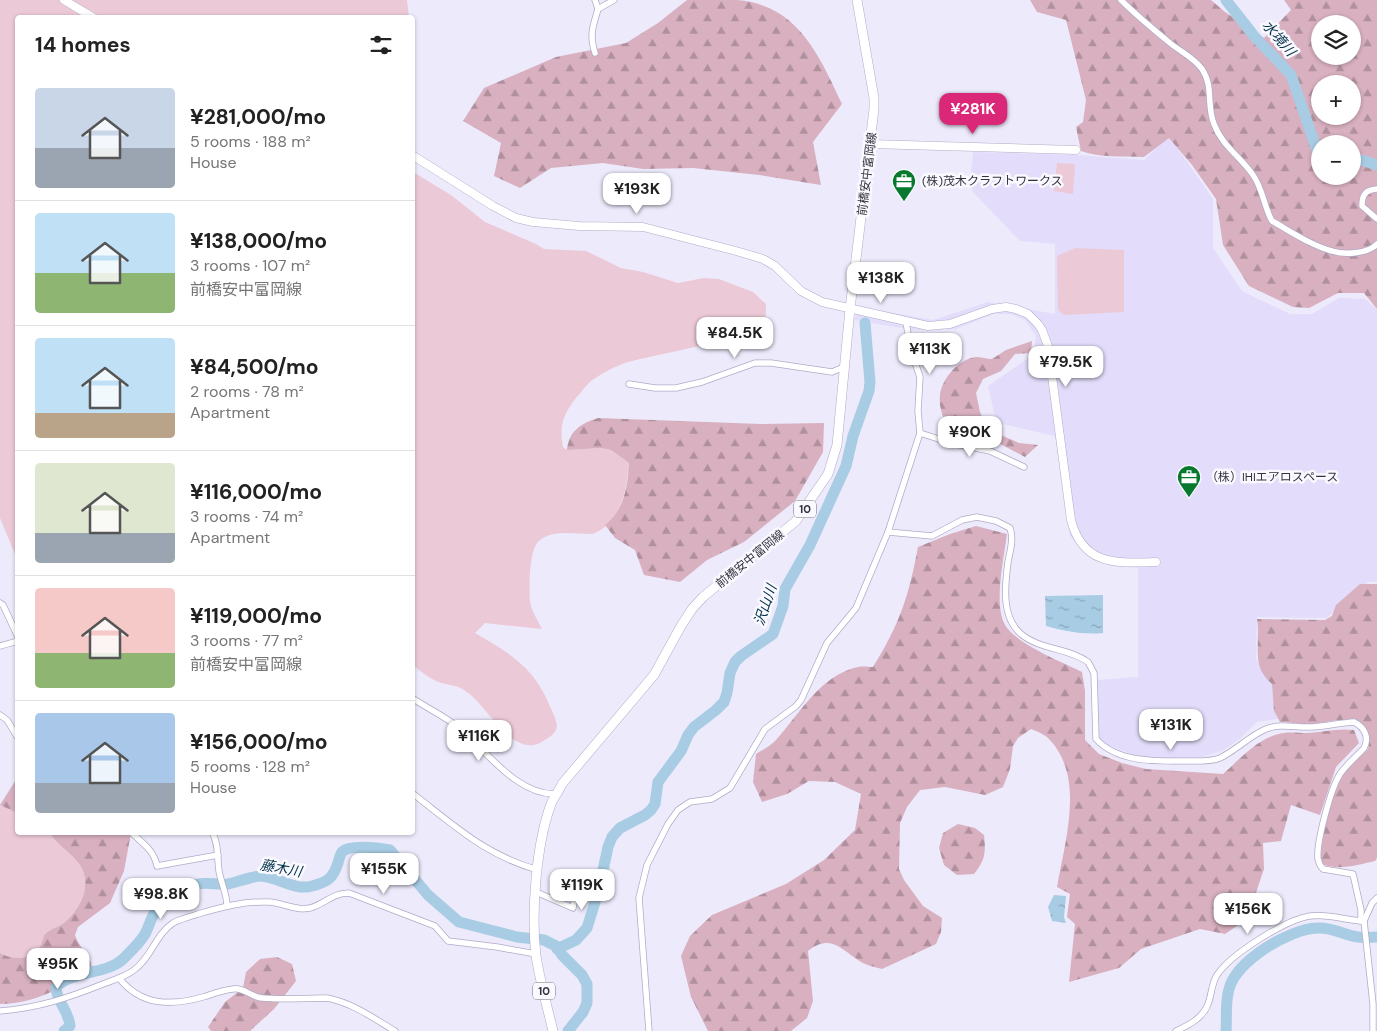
<!DOCTYPE html>
<meta charset="utf-8">
<style>
:root{--surface:#fff;--page:#f2f2f2;--text:#222;--muted:#767676;--line:#e0e0e0;--accent:#db2777}
body{margin:0;font-family:"DM Sans","Noto Sans JP",sans-serif;background:var(--page);color:var(--text);height:100vh;display:flex;flex-direction:column;font-size:19px;white-space:nowrap}
*{box-sizing:border-box;margin:0}
p{font-size:16px;color:var(--muted)}
.icon{flex:none;width:28px;height:28px;fill:none;stroke:currentColor;stroke-width:2;stroke-linecap:round;stroke-linejoin:round}
.map{position:relative;flex:1;overflow:hidden}
.drawer{position:absolute;left:15px;top:15px;width:400px;height:820px;display:flex;flex-direction:column;background:var(--surface);border-radius:5px;box-shadow:0 1px 4px #0004}
.drawer>*{flex:none}
.fabs{position:absolute;left:1311px;top:15px;display:grid;gap:10px}
.fabs a{display:grid;place-items:center;width:50px;height:50px;border-radius:50%;background:var(--surface);box-shadow:0 1px 4px #0004;font-size:25px}
.price{position:absolute;translate:-50% -42px;padding:0 11px;border-radius:10px;background:#fff;color:#222;font-size:16px;line-height:32px;filter:drop-shadow(0 1px 2px #0008)}
.price::after{content:'';position:absolute;left:50%;top:30px;width:15px;height:11px;margin-left:-8px;background:inherit;clip-path:polygon(0 0,100% 0,50% 100%)}
.price.current{background:var(--accent);color:#fff}
ul{padding:0;list-style:none}
li{display:flex;align-items:center;gap:15px;height:125px;padding:0 20px}
li+li{border-top:1px solid var(--line)}
li span{display:grid;place-items:center;flex:none;width:140px;height:100px;border-radius:5px;color:#555}
li>.icon{margin-inline-start:auto}
span .icon{width:60px;height:60px;fill:#fffc;stroke-width:1}
li b{font-size:21px}
h2{display:flex;justify-content:space-between;align-items:center;height:60px;padding:0 20px;font-size:21px}
.map>svg:first-child{display:block}
.built{fill:#e3ddfb}
.grass{fill:#ecc9d7}
.forest{fill:url(#forest-firs);fill-rule:evenodd}
.water{fill:url(#water-ripples)}
.lines{fill:none;stroke-linecap:round;stroke-linejoin:round}
.river{stroke:#a7cce3;stroke-width:11}
.minor-casing{stroke:#b0abc7;stroke-width:7}
.tertiary-casing{stroke:#b0abc7;stroke-width:9}
.primary-casing{stroke:#b0abc7;stroke-width:10}
.minor{stroke:#fff;stroke-width:5.5}
.tertiary{stroke:#fff;stroke-width:8}
.primary{stroke:#fff;stroke-width:9}
.labels{text-anchor:middle;dominant-baseline:central;stroke-width:5;stroke-linejoin:round;paint-order:stroke}
.shield{fill:#faf9ff;stroke:#6f6e77;stroke-width:1}
.shield-label{font-size:11px;font-weight:bold;fill:#34323d}
.street-label{font-size:12px;fill:#34323d;stroke:#faf9ff}
.poi-label{font-size:12px;fill:#34323d;stroke:#faf9ff;text-anchor:start}
.water-label{font-size:14px;font-style:italic;fill:#003249;stroke:#faf9ff}
</style>
<div class="map">
<svg width="1377" height="1031" viewBox="0 0 1377 1031">
<defs>
<pattern id="forest-firs" width="22" height="20" patternUnits="userSpaceOnUse" patternTransform="scale(1.25)"><rect width="22" height="20" fill="#d8b0c0"/><path d="M5 1l3.5 6h-7zM16 11l3.5 6h-7z" fill="#b0909d"/></pattern>
<pattern id="water-ripples" width="26" height="14" patternUnits="userSpaceOnUse" patternTransform="scale(1.25)"><rect width="26" height="14" fill="#a7cce3"/><path d="M2 4q2-2 4 0t4 0M15 11q2-2 4 0t4 0" fill="none" stroke="#89a6b9"/></pattern>
</defs>
<rect width="100%" height="100%" fill="#edeafc"/>
<!-- built -->
<path class="built" d="M1169 136 1213 199V248L1242 291 1290 314H1312L1339 298 1365 299 1377 309V582H1368L1327 618 1257 617 1256 659 1276 683 1288 717 1257 722 1241 738 1224 750 1199 758 1145 759 1102 743 1097 735V680L1138 677V568L1111 566 1091 559 1070 536 1055 436 1002 424 995 417 988 386 1034 354 1036 336 1025 320 1010 314H994L956 329 913 330 854 320 861 307 933 320 988 302 1055 314V244L1020 241 973 192 970 183 973 152 1077 155 1144 160Z"/>
<!-- grass -->
<g class="grass">
<path d="M0 0H407L409 17 18 18 17 559 0 518Z"/>
<path d="M1057 163 1075 164 1073 194 1054 191Z"/>
<path d="M413 172 451 195 485 222 536 244 544 249 586 251 621 268 643 272 678 283 704 278 719 279 753 292 766 304C766 309 766 318 764 323 757 338 644 356 622 364 612 368 599 375 591 381 586 385 581 393 576 398 563 414 559 426 563 447L567 450 601 448 611 450 629 463C627 490 620 525 592 534 576 534 552 529 539 541 529 549 529 587 530 601 531 610 538 621 542 629L485 623 475 633C509 653 533 666 549 704 552 711 556 718 557 726 556 733 551 736 545 740 513 763 487 703 464 690 457 685 447 685 438 682 429 678 420 671 413 665Z"/>
<path d="M1075 248 1124 250V312L1064 315 1058 310 1057 256Z"/>
<path d="M0 805 17 813 18 832 50 833C58 848 79 856 84 874 89 892 78 911 65 922 59 927 50 929 45 934 42 938 42 945 39 949 31 960 11 960 0 953Z"/>
</g>
<!-- forest -->
<g class="forest">
<path d="M687 0C704 0 721 0 737 0 798 5 819 55 842 104L813 142 821 185 759 175 693 168 643 169 603 163 551 168 520 188 494 176 501 143 463 121 484 88 556 57 626 43 658 23Z"/>
<path d="M1030 0H1211L1225 12 1264 38 1291 10 1284 0H1377V309L1364 293H1338L1309 308 1293 307 1249 286 1223 245 1216 199 1192 165 1169 138 1144 157C1124 156 1100 158 1081 151L1076 127 1083 122 1086 100 1066 20 1037 12ZM1320 24H1352V56H1320ZM1320 84H1352V116H1320ZM1320 144H1352V176H1320Z"/>
<path d="M1032 341 1031 353 1015 354 1001 371 983 379 976 393 980 412 987 429 1019 443 1038 445 1025 457 981 434 945 421C941 412 939 405 940 395 942 378 959 359 976 357 981 357 987 359 992 359L1006 350Z"/>
<path d="M598 418 761 424 824 423 823 452 795 501 744 542 707 560 680 582 644 575 635 550 615 538 605 525C624 511 628 485 629 463L611 450 601 448 567 450C569 431 580 424 598 418Z"/>
<path d="M976 526 1007 534C1004 557 994 602 1004 623 1013 643 1062 662 1082 672L1085 691V740L1099 754 1122 763 1146 769 1223 774C1241 758 1260 736 1284 733 1291 732 1300 733 1307 733 1323 732 1338 728 1354 730L1359 743 1336 767 1320 815 1291 805 1281 841 1263 843 1264 869 1247 919 1225 934 1200 929 1141 949 1119 968 1069 982 1075 924 1067 917 1070 894 1057 887C1065 840 1086 776 1048 738 1044 734 1036 731 1031 729L1018 738 1013 746 1010 769 1003 787 985 795 945 787 920 790 907 807 900 823 899 869 904 880 923 906 942 918 941 932 936 944 882 969C876 967 869 966 863 963 842 951 832 932 808 951L813 1001 807 1018 791 1031H708L691 997 681 956 690 936 712 915 786 884 824 860 855 830 861 794 835 782 809 781 787 794 762 802 753 782 756 754C763 750 770 746 775 741 799 715 820 675 858 667 863 666 869 667 873 667 900 624 909 595 918 547L950 534Z"/>
<path d="M1360 584H1377V858L1375 861C1357 865 1339 871 1322 864 1317 846 1333 790 1344 774 1350 765 1360 757 1368 749 1369 743 1370 735 1367 730 1356 712 1329 723 1311 724 1301 725 1290 722 1280 722L1274 711 1272 684C1250 666 1261 643 1257 619L1325 620 1332 616 1336 605Z"/>
<path d="M17 778V813L0 805Z"/>
<path d="M958 824 975 828 984 835C986 853 985 860 974 874L957 875 944 865 939 848 943 833Z"/>
<path d="M50 833H131L124 871 110 903 78 927 75 935C80 950 91 954 92 969 63 987 35 1004 0 1004V953C11 960 31 960 39 949 42 945 42 938 45 934 50 929 59 927 65 922 78 911 89 892 84 874 79 856 58 848 50 833Z"/>
<path d="M277 957 292 964 296 981 274 1009 250 1031H211L208 1027 225 1002 243 988 246 972 260 959Z"/>
</g>
<!-- water -->
<g class="water">
<path d="M1103 595V633C1084 635 1064 631 1046 626L1045 596Z"/>
<path d="M1054 895 1066 896 1064 917 1066 923 1052 921 1048 907Z"/>
</g>
<g class="lines">
<!-- river -->
<g class="river">
<path d="M1226 0 1254 36 1291 75 1320 159"/>
<path d="M1352 162 1361 160 1377 165"/>
<path d="M557 949 576 940 587 928 599 889 608 847 612 837 620 828 645 815 651 810 655 804 658 782 681 751 688 735 694 727 716 710 724 702 727 693 730 673 735 662 741 656 773 634 783 606 785 589 810 545 846 466 853 436 869 391 870 382 865 323"/>
<path d="M64 1031 70 1026C69 1011 56 1001 56 987 74 970 104 975 122 960 129 953 140 943 145 934 149 927 151 917 156 910 162 902 188 887 198 884 207 882 218 885 228 884 238 882 252 876 261 876 278 877 295 891 312 886 328 882 333 878 338 863 339 859 340 855 342 852 350 844 379 848 390 850L428 895 459 922 517 937 544 940 556 946 562 955 582 975 587 984V1003L583 1012 568 1031"/>
<path d="M1226 1031C1227 1018 1225 1002 1229 989 1236 961 1289 929 1317 928 1332 927 1344 935 1358 937 1364 938 1371 937 1377 937"/>
</g>
<!-- minor casing -->
<g class="minor-casing">
<g id="minor">
<path d="M595 0 598 9 614 0"/>
<path d="M1121 0C1136 15 1153 29 1170 43 1181 52 1193 57 1202 69 1214 87 1206 104 1214 124 1222 146 1241 157 1253 175 1263 189 1264 207 1272 221 1290 231 1312 246 1332 251 1344 255 1368 254 1377 244"/>
<path d="M595 53C589 34 593 27 598 9"/>
<path d="M1377 189C1365 190 1362 195 1362 206L1377 219"/>
<path d="M629 384 655 388H676L702 382 755 363H771L832 372 844 367"/>
<path d="M920 433 951 443 990 451 1024 467"/>
<path d="M888 532 932 536 962 520 977 517 996 521 1010 528C1014 539 1010 551 1008 562 1005 585 1001 617 1021 634 1040 650 1069 648 1088 662L1094 673 1096 739C1118 763 1156 761 1186 761 1197 761 1210 762 1220 758 1237 750 1249 736 1266 729 1281 723 1296 728 1312 727 1326 726 1340 723 1354 722 1364 727 1370 737 1364 748 1357 756 1347 764 1340 774 1331 788 1316 843 1318 859 1319 864 1320 866 1323 869L1353 874 1361 910V921"/>
<path d="M0 603 3 605 18 637"/>
<path d="M0 646 18 641"/>
<path d="M412 698C427 708 444 716 458 727 486 750 516 795 556 794"/>
<path d="M0 715 7 720 18 738"/>
<path d="M412 793C455 826 485 855 538 870"/>
<path d="M131 832C142 843 154 850 157 866L218 855"/>
<path d="M212 832C219 844 217 858 219 871 221 883 227 894 227 906"/>
<path d="M536 892 573 908 577 885 559 876"/>
<path d="M119 978C141 1006 171 1006 203 997 213 994 223 990 233 989 243 987 251 997 262 998 283 1000 306 998 327 998 353 1003 373 1018 395 1031"/>
<path d="M0 1011C38 1008 68 998 103 984 113 980 125 977 134 970 151 958 156 934 173 923 180 919 190 917 198 914 222 907 244 901 269 902 283 903 296 911 310 908 325 904 332 893 349 893L435 926 448 941 497 947 536 954"/>
<path d="M649 1031 639 898 647 865 668 824 678 810 690 802 712 799 730 788 765 729 796 706 801 700 827 643 856 608 888 532 920 433 918 411 920 377 911 351 906 322"/>
<path d="M1176 1031C1189 1025 1203 1018 1208 1004 1212 994 1211 985 1217 975 1231 954 1285 920 1310 916 1328 913 1347 921 1364 921"/>
<path d="M1373 1031V1004L1364 921 1372 903 1377 898"/>
</g>
</g>
<!-- tertiary casing -->
<g class="tertiary-casing">
<g id="tertiary">
<path d="M64 0 94 18"/>
<path d="M870 144 1076 150"/>
<path d="M412 155 493 206 516 218 533 222 579 226 643 227 736 251 763 259 775 266 801 291 822 302 928 326 950 324 992 309 1006 307 1016 309 1028 314 1038 324 1042 330 1048 346 1071 520C1083 566 1116 563 1156 562"/>
</g>
</g>
<!-- primary casing -->
<g class="primary-casing">
<path id="primary" d="M553 1031C547 1006 540 981 536 956 531 913 536 845 551 804 554 797 559 791 562 784L654 675 681 626 692 609 703 597 796 521 828 474 837 445 850 309 874 109V98L857 0"/>
</g>
<!-- minor -->
<use href="#minor" class="minor"/>
<!-- tertiary -->
<use href="#tertiary" class="tertiary"/>
<!-- primary -->
<use href="#primary" class="primary"/>
</g>
<!-- icons -->
<defs>
<g id="office-pin" transform="scale(1.25)"><path d="M0 17L-7.5 6A9.5 9.5 0 1 1 7.5 6Z" fill="#06792f" stroke="#faf9ff"/><path d="M-6-3h4V-5.5h4V-3h4V5H-6ZM-1-4.5V-3h2v-1.5ZM-6 0V1H6V0Z" fill="#fff"/></g>
</defs>
<g fill-rule="evenodd">
<use href="#office-pin" x="904" y="181"/>
<use href="#office-pin" x="1189" y="477"/>
</g>
<g class="labels">
<!-- shield labels -->
<g class="shield">
<rect x="794" y="500.5" width="22" height="17" rx="4"/>
<rect x="533" y="982.5" width="22" height="17" rx="4"/>
</g>
<g class="shield-label">
<text x="805" y="509">10</text>
<text x="544" y="991">10</text>
</g>
<!-- street labels -->
<g class="street-label">
<text transform="translate(867 174) rotate(-83)">前橋安中富岡線</text>
<text transform="translate(750 559) rotate(-39)">前橋安中富岡線</text>
</g>
<!-- poi labels -->
<g class="poi-label">
<text x="922" y="181">(株)茂木クラフトワークス</text>
<text x="1206" y="477">（株）IHIエアロスペース</text>
</g>
<!-- water labels -->
<g class="water-label">
<text transform="translate(1279 38) rotate(49)">水境川</text>
<text transform="translate(765 605) rotate(-71)">沢山川</text>
<text transform="translate(281 868) rotate(10)">藤木川</text>
</g>
</g>
</svg>
<div class="fabs">
<a><svg class="icon" aria-label="layers" viewBox="0 0 24 24"><path d="M12 4l9 5-9 5-9-5zM3 14l9 5 9-5"/></svg></a>
<a>+</a>
<a>−</a>
</div>
<b class="price current" style="left:973px;top:135px">¥281K</b>
<b class="price" style="left:637px;top:215px">¥193K</b>
<b class="price" style="left:881px;top:304px">¥138K</b>
<b class="price" style="left:735px;top:359px">¥84.5K</b>
<b class="price" style="left:930px;top:375px">¥113K</b>
<b class="price" style="left:1066px;top:388px">¥79.5K</b>
<b class="price" style="left:970px;top:458px">¥90K</b>
<b class="price" style="left:1171px;top:751px">¥131K</b>
<b class="price" style="left:479px;top:762px">¥116K</b>
<b class="price" style="left:384px;top:895px">¥155K</b>
<b class="price" style="left:582px;top:911px">¥119K</b>
<b class="price" style="left:161px;top:920px">¥98.8K</b>
<b class="price" style="left:1248px;top:935px">¥156K</b>
<b class="price" style="left:58px;top:990px">¥95K</b>
<section class="drawer">
<h2>14 homes<svg class="icon" aria-label="filters" viewBox="0 0 24 24"><path d="M4 7h16M4 17h16"/><circle cx="9" cy="7" r="2"/><circle cx="15" cy="17" r="2"/></svg></h2>
<ul>
<li><span style="background:linear-gradient(#c9d6e8 60%,#9aa5b1 0)"><svg class="icon" aria-label="home" viewBox="0 0 24 24"><path d="M3 11l9-7 9 7M6 9v11h12V9"/></svg></span><div><b>¥281,000/mo</b><p>5 rooms · 188 m²</p><p>House</p></div></li>
<li><span style="background:linear-gradient(#bfe0f5 60%,#8fb573 0)"><svg class="icon" aria-label="home" viewBox="0 0 24 24"><path d="M3 11l9-7 9 7M6 9v11h12V9"/></svg></span><div><b>¥138,000/mo</b><p>3 rooms · 107 m²</p><p>前橋安中富岡線</p></div></li>
<li><span style="background:linear-gradient(#bfe0f5 75%,#b9a48a 0)"><svg class="icon" aria-label="home" viewBox="0 0 24 24"><path d="M3 11l9-7 9 7M6 9v11h12V9"/></svg></span><div><b>¥84,500/mo</b><p>2 rooms · 78 m²</p><p>Apartment</p></div></li>
<li><span style="background:linear-gradient(#dfe7d0 70%,#9aa5b1 0)"><svg class="icon" aria-label="home" viewBox="0 0 24 24"><path d="M3 11l9-7 9 7M6 9v11h12V9"/></svg></span><div><b>¥116,000/mo</b><p>3 rooms · 74 m²</p><p>Apartment</p></div></li>
<li><span style="background:linear-gradient(#f6c9c9 65%,#8fb573 0)"><svg class="icon" aria-label="home" viewBox="0 0 24 24"><path d="M3 11l9-7 9 7M6 9v11h12V9"/></svg></span><div><b>¥119,000/mo</b><p>3 rooms · 77 m²</p><p>前橋安中富岡線</p></div></li>
<li><span style="background:linear-gradient(#a9c7e8 70%,#9aa5b1 0)"><svg class="icon" aria-label="home" viewBox="0 0 24 24"><path d="M3 11l9-7 9 7M6 9v11h12V9"/></svg></span><div><b>¥156,000/mo</b><p>5 rooms · 128 m²</p><p>House</p></div></li>
</ul>
</section>
</div>
